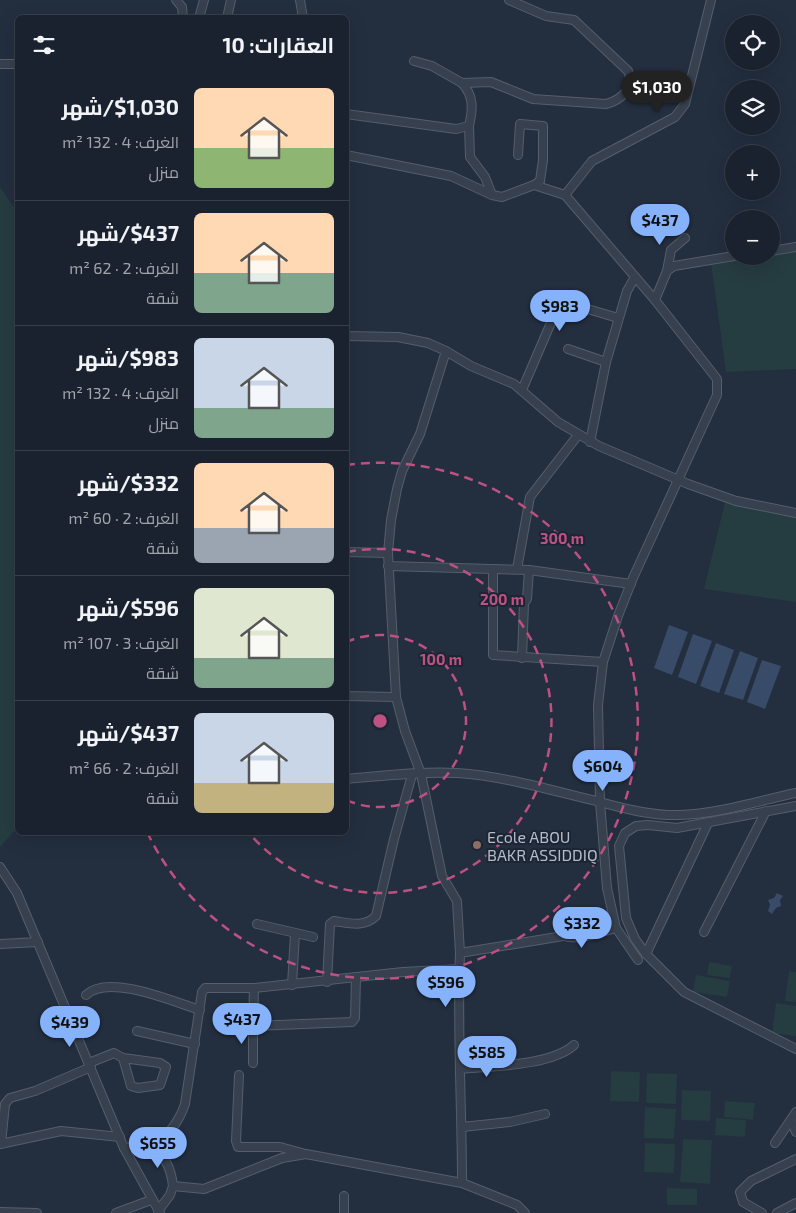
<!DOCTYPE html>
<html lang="ar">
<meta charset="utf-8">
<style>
:root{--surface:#1a222f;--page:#232a37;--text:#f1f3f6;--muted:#9fa4aa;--line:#383f4b;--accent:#86b2fc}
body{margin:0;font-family:"Exo 2",Cairo,sans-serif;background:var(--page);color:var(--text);direction:rtl;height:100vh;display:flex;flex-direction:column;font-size:19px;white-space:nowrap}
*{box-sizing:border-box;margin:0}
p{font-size:16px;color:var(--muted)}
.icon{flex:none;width:28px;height:28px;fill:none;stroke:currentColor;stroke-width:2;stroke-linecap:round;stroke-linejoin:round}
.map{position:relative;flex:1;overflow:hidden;direction:ltr}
.sheet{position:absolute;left:15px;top:15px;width:334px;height:820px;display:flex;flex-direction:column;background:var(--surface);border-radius:8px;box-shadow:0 5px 20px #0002,0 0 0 1px var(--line);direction:rtl}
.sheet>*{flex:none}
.buttons{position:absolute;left:725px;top:15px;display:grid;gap:10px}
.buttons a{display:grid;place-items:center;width:55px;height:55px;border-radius:50%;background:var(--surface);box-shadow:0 5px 20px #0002,0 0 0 1px var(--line);font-size:25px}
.price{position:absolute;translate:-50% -42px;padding:0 11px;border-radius:18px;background:var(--accent);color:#111;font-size:16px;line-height:32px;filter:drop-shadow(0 1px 2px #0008)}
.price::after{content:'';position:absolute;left:50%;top:30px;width:15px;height:11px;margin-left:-8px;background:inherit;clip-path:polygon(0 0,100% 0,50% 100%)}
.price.selected{background:#222;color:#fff}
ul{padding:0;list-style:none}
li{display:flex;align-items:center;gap:15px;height:125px;padding:0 15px}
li+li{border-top:1px solid var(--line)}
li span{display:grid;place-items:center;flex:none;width:140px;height:100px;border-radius:8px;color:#555}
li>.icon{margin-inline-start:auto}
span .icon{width:60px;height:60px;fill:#fffc;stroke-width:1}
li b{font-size:21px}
h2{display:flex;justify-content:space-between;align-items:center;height:60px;padding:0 15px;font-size:21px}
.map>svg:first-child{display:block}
.green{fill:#253c40}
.water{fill:#384b69}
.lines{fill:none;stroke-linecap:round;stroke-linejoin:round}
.minor-casing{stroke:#555e6c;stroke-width:10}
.minor{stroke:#37404e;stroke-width:8}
.ring{fill:none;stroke:#bd5182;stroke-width:2.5;stroke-dasharray:9 6}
.education-dot{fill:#8d6e63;stroke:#1c2533;stroke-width:2}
.labels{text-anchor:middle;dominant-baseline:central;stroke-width:4;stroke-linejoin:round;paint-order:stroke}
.poi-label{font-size:16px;fill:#b3bbca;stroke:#1c2533;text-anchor:start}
.centre{fill:#bd5182;stroke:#1c2533;stroke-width:2.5}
.ring-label{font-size:15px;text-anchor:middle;font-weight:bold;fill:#bd5182;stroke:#1c2533;stroke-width:4;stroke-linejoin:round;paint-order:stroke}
</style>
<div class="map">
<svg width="796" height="1213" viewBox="0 0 796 1213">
<rect width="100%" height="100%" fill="#232e3f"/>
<!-- green -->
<g class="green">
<path d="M0 187 18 213V827L0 847Z"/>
<path d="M796 251V369L726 372 711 263Z"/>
<path d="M726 498 796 512V602L704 589Z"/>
<path d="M709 962 732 966 730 978 707 975Z"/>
<path d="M789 971 796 972V1002L785 1001Z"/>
<path d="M696 975 730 981 727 997 693 992Z"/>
<path d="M776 1003 796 1006V1036L772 1033Z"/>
<path d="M611 1071 640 1072 639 1102 610 1101Z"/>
<path d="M647 1073 677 1074 676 1104 646 1103Z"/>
<path d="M682 1090 711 1091 710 1121 681 1120Z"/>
<path d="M725 1101 755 1103 753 1120 724 1117Z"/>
<path d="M645 1107 676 1109 674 1139 644 1138Z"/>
<path d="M716 1118 746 1120 745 1137 715 1135Z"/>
<path d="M683 1139 712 1140 710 1184 680 1182Z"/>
<path d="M645 1143 675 1144 674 1173 644 1172Z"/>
<path d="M667 1188 697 1189V1205H667Z"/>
</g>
<!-- water -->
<g class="water">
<path d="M669 625 688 632 672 675 654 668Z"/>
<path d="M693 634 712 641 696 684 678 677Z"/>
<path d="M716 643 734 650 719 693 700 686Z"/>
<path d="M740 651 758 658 743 700 724 694Z"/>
<path d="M762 660 781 666 765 709 747 702Z"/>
<path d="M777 893 783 896 780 900 781 906 776 908 772 914 768 911 770 905 768 900 774 898Z"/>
</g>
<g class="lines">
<!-- minor casing -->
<g class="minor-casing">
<g id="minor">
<path d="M176 0 182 7 183 18"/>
<path d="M300 0 303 18"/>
<path d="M199 18 204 0"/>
<path d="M227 18 231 0"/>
<path d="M414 61 432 66 462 83"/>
<path d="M0 64H18"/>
<path d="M346 114 456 129 469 126C473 109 474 96 462 83L491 82 533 99 606 104C621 100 635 88 628 71L574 20 546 16 509 0"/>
<path d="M469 126 470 157 485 177 492 195"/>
<path d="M346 155 451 176 492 195 502 197 534 185 540 181 543 160V126L520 124 518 155"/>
<path d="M565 195 592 161 675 117 685 104 711 0"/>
<path d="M771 251 796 247"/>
<path d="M667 271 671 250 685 238"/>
<path d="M655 300 667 271 674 266 734 256"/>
<path d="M346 336 398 337 428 343 446 351 471 366 514 384 558 422 599 446 688 484 736 501 796 513"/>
<path d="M568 349 606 362"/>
<path d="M446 351 420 434 402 471 397 489 391 520 388 553 396 697 405 731 421 774 442 876 457 901 460 953"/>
<path d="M522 390 559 304 564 302 618 318"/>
<path d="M590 442 606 362 627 291 635 277"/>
<path d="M346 552 388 553"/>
<path d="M388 566 529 570 631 584"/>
<path d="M493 569V655L603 662"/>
<path d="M517 569 530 497 578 435"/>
<path d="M522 658 524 603 527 599 529 570"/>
<path d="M346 696 396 697"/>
<path d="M346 779C383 776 421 771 457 773 505 776 553 791 600 802L598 705 603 662 618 616 633 578 717 395V379L655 300 565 195 534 185"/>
<path d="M796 806 677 828 648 825 636 826 625 833 619 846 626 918 635 939 646 954 684 992 796 1049"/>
<path d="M0 867 17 893 124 1148 160 1213"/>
<path d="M257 924 313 937"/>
<path d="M704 932 766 811"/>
<path d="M563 936C582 941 598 932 616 928"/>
<path d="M0 944 38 942"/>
<path d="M646 954 708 823"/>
<path d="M638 960 616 928 607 888 600 802C625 809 653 816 679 815 718 814 758 801 796 793"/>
<path d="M327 982 330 924 334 921C349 923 364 928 376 916L394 839 412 775"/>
<path d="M292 985 295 934"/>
<path d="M254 988 253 1026 352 1022 355 1018 356 977"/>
<path d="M86 995C108 973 174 1002 200 1010"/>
<path d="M253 1026V1063"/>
<path d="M137 1031 195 1044"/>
<path d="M89 1063 114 1053 123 1058 160 1063 166 1067 160 1085 138 1088 131 1086 123 1058"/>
<path d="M460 1069C491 1066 551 1066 574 1045"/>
<path d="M239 1075 236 1141 238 1147H280L302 1153"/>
<path d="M791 1120 796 1132"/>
<path d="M462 1127 510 1122 545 1114"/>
<path d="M775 1143 796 1112"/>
<path d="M0 1144 61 1131 120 1137"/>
<path d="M1 1144 5 1104 10 1098 35 1091 91 1067"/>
<path d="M152 1147C166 1158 171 1168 173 1186"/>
<path d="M124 1148 145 1145 152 1147C168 1136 179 1122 185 1104L202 992 205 988H254L403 972 459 969"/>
<path d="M462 1183C462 1106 457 1030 460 953L563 936 580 930 598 931"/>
<path d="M344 1196V1213"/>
<path d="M158 1211 170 1195 173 1186 204 1189 282 1158 306 1154 462 1183 517 1205 525 1213"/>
<path d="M0 1212 37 1213"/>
<path d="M116 1213 151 1200"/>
<path d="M762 1213 743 1202 740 1192 751 1181 796 1159"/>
<path d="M777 1213 796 1203"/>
</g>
</g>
<!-- minor -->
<use href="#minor" class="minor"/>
</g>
<!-- distance rings -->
<g class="ring">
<path d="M346 642A86 86 0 1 1 346 800"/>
<path d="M347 552A172 172 0 1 1 249 833"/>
<path d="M346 465A258 258 0 1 1 148 834"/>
</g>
<!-- markers -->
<circle class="education-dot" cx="477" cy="845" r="5"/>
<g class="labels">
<!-- poi labels -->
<g class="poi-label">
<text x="487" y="836">Ecole ABOU<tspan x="487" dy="18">BAKR ASSIDDIQ</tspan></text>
</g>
</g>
<circle cx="380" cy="721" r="8" class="centre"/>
<g class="ring-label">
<text x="562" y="544">300 m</text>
<text x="502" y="605">200 m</text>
<text x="441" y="665">100 m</text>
</g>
</svg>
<div class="buttons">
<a><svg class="icon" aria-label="locate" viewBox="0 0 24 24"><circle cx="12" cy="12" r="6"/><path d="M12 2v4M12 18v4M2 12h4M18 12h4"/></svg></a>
<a><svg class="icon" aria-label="layers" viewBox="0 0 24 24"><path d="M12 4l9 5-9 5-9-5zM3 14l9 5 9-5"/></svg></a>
<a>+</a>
<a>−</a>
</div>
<b class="price selected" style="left:657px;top:113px">$1,030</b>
<b class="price" style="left:660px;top:246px">$437</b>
<b class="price" style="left:560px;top:332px">$983</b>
<b class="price" style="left:603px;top:792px">$604</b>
<b class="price" style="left:582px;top:949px">$332</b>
<b class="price" style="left:446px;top:1008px">$596</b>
<b class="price" style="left:242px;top:1045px">$437</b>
<b class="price" style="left:70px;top:1048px">$439</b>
<b class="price" style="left:487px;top:1078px">$585</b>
<b class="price" style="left:158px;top:1169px">$655</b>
<section class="sheet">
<h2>العقارات: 10<svg class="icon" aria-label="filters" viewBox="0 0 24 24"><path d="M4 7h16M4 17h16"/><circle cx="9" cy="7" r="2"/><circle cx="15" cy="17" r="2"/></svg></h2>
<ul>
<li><span style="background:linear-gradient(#ffd9b3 60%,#8fb573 0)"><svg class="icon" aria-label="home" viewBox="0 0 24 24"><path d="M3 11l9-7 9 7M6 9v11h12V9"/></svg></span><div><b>$1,030/شهر</b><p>الغرف: 4 · 132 m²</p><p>منزل</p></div></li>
<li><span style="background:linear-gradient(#ffd9b3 60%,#7fa58c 0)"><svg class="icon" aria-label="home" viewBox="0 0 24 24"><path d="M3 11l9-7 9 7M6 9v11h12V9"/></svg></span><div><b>$437/شهر</b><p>الغرف: 2 · 62 m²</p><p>شقة</p></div></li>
<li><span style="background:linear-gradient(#c9d6e8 70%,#7fa58c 0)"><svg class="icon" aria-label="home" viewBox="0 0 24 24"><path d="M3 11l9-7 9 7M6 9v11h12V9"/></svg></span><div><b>$983/شهر</b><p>الغرف: 4 · 132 m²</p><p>منزل</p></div></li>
<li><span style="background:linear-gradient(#ffd9b3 65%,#9aa5b1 0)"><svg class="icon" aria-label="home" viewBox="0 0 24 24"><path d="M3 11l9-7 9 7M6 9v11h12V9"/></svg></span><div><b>$332/شهر</b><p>الغرف: 2 · 60 m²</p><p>شقة</p></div></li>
<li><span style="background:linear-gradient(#dfe7d0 70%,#7fa58c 0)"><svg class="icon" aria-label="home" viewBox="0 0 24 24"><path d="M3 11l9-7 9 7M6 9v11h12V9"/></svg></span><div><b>$596/شهر</b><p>الغرف: 3 · 107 m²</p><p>شقة</p></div></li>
<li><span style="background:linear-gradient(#c9d6e8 70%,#c2b280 0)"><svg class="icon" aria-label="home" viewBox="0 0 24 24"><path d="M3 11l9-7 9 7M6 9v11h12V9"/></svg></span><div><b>$437/شهر</b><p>الغرف: 2 · 66 m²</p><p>شقة</p></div></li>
</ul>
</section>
</div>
